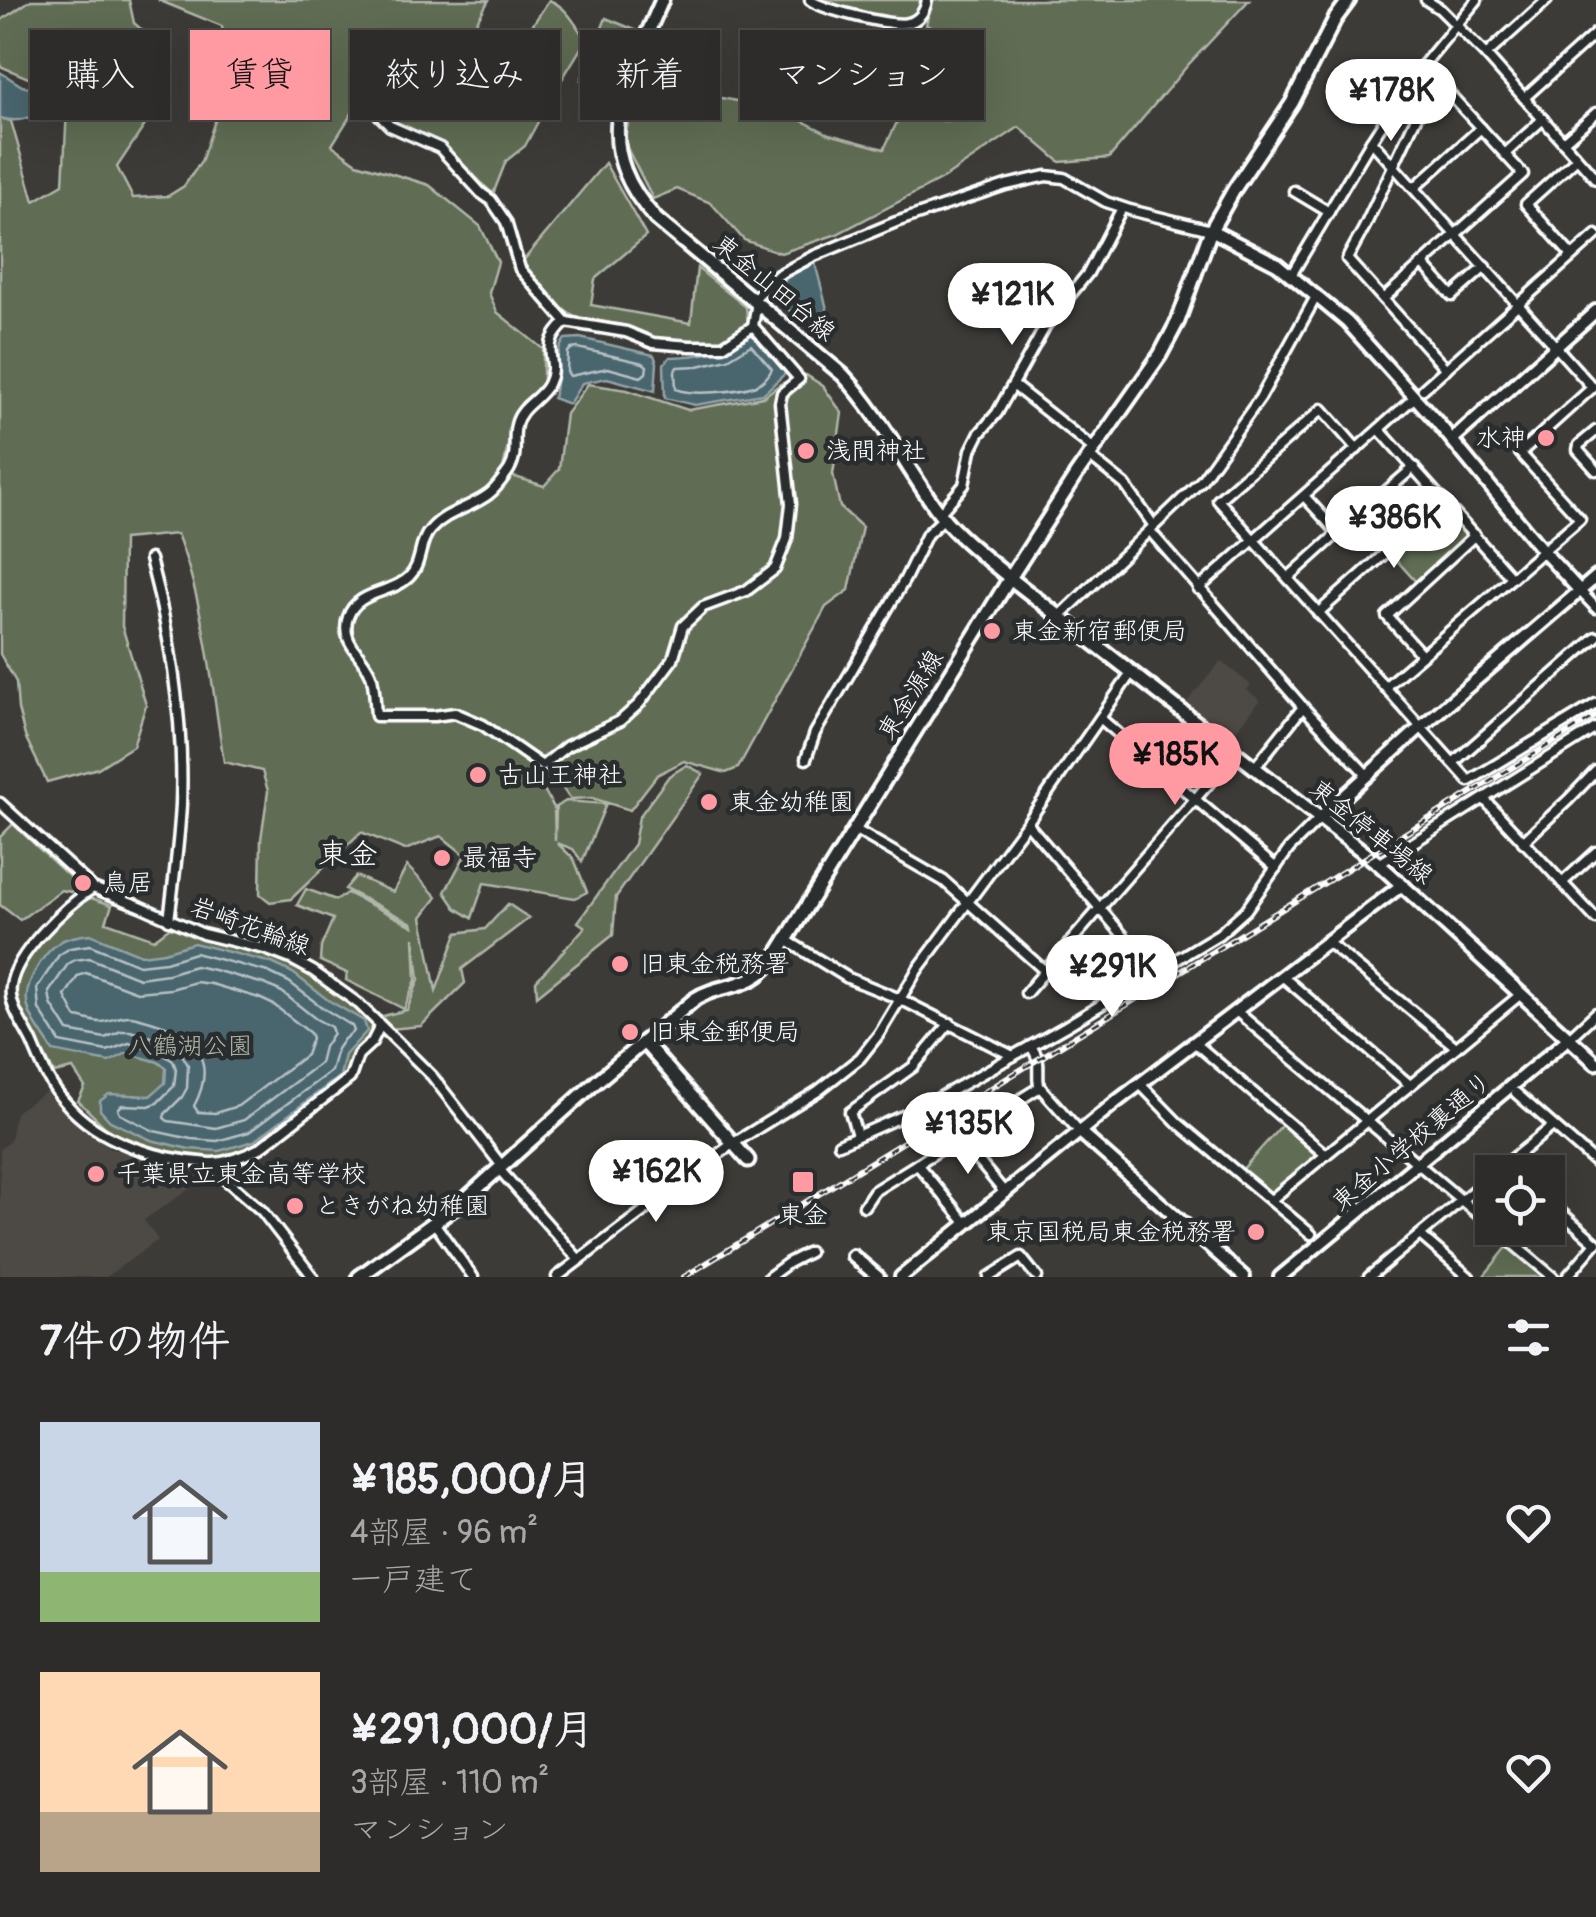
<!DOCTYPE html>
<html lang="ja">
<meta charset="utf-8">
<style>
:root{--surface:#2e2c2a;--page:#3a3836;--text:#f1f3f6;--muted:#a7a7a8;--line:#494847;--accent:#ff9aa2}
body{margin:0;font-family:Pangolin,"Klee One",sans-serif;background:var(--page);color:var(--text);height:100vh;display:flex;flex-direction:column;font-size:38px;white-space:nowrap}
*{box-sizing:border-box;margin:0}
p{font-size:32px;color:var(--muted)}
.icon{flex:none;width:55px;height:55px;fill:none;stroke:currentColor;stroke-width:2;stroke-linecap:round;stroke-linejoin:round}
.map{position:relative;height:1277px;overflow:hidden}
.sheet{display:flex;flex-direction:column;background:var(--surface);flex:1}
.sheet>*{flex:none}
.top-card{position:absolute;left:30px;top:30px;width:1000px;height:90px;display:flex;gap:20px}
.buttons{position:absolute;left:1475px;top:1155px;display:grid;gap:20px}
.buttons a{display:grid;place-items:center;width:90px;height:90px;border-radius:0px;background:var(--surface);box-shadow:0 10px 40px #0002,0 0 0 2px var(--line);font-size:50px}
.price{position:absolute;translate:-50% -85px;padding:0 22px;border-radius:35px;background:#fff;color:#222;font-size:32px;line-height:65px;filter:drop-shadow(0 2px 5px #0008)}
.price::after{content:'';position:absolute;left:50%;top:60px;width:30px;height:22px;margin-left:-15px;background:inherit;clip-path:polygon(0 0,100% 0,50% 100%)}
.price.active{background:var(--accent);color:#111}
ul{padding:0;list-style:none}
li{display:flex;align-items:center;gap:30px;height:250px;padding:0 40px}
li span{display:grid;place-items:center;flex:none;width:280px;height:200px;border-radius:0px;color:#555}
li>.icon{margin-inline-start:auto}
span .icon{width:120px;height:120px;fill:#fffc;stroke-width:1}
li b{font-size:42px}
h2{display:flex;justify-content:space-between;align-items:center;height:120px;padding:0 40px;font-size:42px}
.pill{padding:0 35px;border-radius:0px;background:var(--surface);box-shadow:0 10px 40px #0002,0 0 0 2px var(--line);font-size:35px;line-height:90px}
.pill.active{background:var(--accent);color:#111}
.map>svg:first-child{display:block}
.built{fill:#4e4944}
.green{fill:#616c53;stroke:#b0b6a9;stroke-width:2.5}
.water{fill:#49656d;stroke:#92a3a7;stroke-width:2.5}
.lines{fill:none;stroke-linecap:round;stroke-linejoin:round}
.shore{stroke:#b6c1c5;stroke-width:2.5}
.minor-casing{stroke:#fff;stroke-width:15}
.tertiary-casing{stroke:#fff;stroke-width:18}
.secondary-casing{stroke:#fff;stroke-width:19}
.minor{stroke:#2a2d2e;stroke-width:8}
.tertiary{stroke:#2a2d2e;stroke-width:10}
.secondary{stroke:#2a2d2e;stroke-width:11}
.rail-casing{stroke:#fff;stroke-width:6}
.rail{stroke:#2a2d2e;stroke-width:2.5;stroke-dasharray:8;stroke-linecap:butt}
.poi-dot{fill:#ff9aa2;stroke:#2a2d2e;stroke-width:4}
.labels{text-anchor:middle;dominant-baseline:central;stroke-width:9;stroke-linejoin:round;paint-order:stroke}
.street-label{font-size:25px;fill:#fff;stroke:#2a2d2e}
.poi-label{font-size:25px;fill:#fff;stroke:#2a2d2e;text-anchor:start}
.park-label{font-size:25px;fill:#b0b6a9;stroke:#2a2d2e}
.quarter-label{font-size:30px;fill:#fff;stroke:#2a2d2e}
</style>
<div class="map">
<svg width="1596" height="1277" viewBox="0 0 1596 1277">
<rect width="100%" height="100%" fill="#3d3b38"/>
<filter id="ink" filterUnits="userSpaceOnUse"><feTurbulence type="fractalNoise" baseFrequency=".01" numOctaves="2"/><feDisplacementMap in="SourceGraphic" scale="20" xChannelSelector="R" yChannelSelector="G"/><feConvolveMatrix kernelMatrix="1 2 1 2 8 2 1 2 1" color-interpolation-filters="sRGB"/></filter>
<g filter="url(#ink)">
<!-- built -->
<g class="built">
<path d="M1221 661 1251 685 1247 690 1260 700 1226 742 1183 707Z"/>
<path d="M49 1090 110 1149 190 1163 194 1186 144 1220 158 1240 106 1277H0V1149L10 1141 15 1112Z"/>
</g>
<!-- green -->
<g class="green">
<path d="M31 0H129L134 23 156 42 145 125 117 167 133 198 168 196 184 186 201 162 227 85 222 26 158 0H489L448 71 488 82 524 38 549 0C567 7 575 24 586 40L553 94 525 146 506 161 493 194C476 178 460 159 441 145 417 125 395 135 377 103L359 102 332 145 357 163 429 185 480 226 498 262 489 293 497 312 543 349V385L522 402 512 426 502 473 544 486 559 469 566 414 588 384 627 390 688 410 763 397 780 384 806 375 823 386 842 413 833 474 840 507 862 527 849 590 826 607 738 768 726 773 684 761 657 775 630 810 592 798 570 799 544 761 532 768 554 808 555 841 556 807 566 801 606 804 582 862 573 849 557 843 574 859 587 892 575 898 484 883 472 918 456 908 445 892 465 855 441 836 405 850 361 832 291 899 270 902 260 894 261 839 268 791 262 771 224 762C212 688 205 604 177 534L123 539 122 626 146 705 133 746 98 768 47 782 25 736 18 709 16 682 0 654V118L11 121 34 201 63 184 67 109 49 72 28 78 0 66V21Z"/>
<path d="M816 0H923C920 14 909 19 896 20Z"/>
<path d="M932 0H1249L1188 65 1109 158 1060 162 1019 127 944 178 837 234 781 253 744 240 711 203 677 189 653 199 624 142 630 115 691 92 778 109 829 134 884 149 900 116 947 121 961 100 953 36 926 25Z"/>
<path d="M606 18 635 30 613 82 594 74 590 83 581 80Z"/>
<path d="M605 163 646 236 595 279 591 305 691 323 697 268 746 307 748 323 722 341 656 339 631 327 574 316 537 292 523 261Z"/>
<path d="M1444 509 1469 538 1417 583 1392 555Z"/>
<path d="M687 765 703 774 616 897 613 935 537 996 536 981 585 927 578 922 634 844 639 817 669 776Z"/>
<path d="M13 824 75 882 76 885 71 892 61 890 20 920 0 905V837Z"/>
<path d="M407 866 437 897 422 917 436 991 457 933 485 929 508 904 529 918 462 969 465 983 421 1026 390 1029 379 1017 407 1010 419 979 414 937 416 980 404 1009 346 980 347 973 320 961 321 947 333 919 297 905 306 889 336 900 347 893 413 926 412 923 345 889 356 876 393 892Z"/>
<path d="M91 898 112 905 106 922 154 939 170 927 265 954 308 974 363 1013 373 1026 369 1038 356 1053 348 1076 259 1146 214 1159 148 1149 107 1129 78 1101 85 1087 73 1069 54 1073 16 1001V984L28 959 72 905Z"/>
<path d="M1282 1125 1318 1157 1270 1195 1242 1170Z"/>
<path d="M1508 1246 1544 1277H1483Z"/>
</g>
<!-- water -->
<g class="water">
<path d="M0 72 22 86 48 93 49 107C32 117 20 124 0 118Z"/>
<path d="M815 263 833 332 792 313 780 300C781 275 793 270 815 263Z"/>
<path d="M752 330 789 370 763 394 695 405 665 398 664 364 670 357C708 356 721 352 752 330Z"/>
<path d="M580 338 654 355 657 363 655 391 607 378 582 383 569 404 553 398C561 378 552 355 565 339Z"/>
<path d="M90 934 141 955 164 952 194 943 272 963 293 973 328 1000 364 1021 367 1031 345 1055 340 1076 254 1141 219 1151 189 1149 151 1140 110 1121 100 1110V1101L109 1094 150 1096 165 1083 166 1068 158 1062 127 1053 109 1062 53 1051C44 1036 29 1019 27 1002 24 982 47 946 66 939 73 936 82 935 90 934Z"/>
</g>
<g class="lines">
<!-- shore -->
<g class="shore">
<path d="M751 345 772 369C769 375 763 382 756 385 738 392 692 396 676 389L675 371 677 367 698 366 728 359Z"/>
<path d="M578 348 643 363 647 366 646 373 641 377 608 368 570 376 567 372 568 352 571 349Z"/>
<path d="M90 945 139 965 166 962 195 953 268 972 289 982 323 1008 352 1026 354 1031 344 1039 337 1049 331 1071 249 1132 217 1141 191 1139 154 1131 120 1114 118 1109 122 1105 149 1106 157 1103 174 1086 176 1069 173 1061 161 1053 129 1043 107 1051 60 1042 39 1009 37 988 59 955 70 948Z"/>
<path d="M89 958 139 978 168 974 195 966 214 970 264 984 282 992 316 1019 331 1027 333 1033 324 1047 320 1063 244 1120 216 1128 168 1121 164 1118 165 1114 182 1097 187 1088 188 1065 180 1051 165 1041 130 1031H121L105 1038 68 1031 51 1004 49 992 68 964 75 960Z"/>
<path d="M86 973 137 992 171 989 196 982 211 984 259 998 274 1005 310 1033 312 1038 306 1055 238 1106 215 1113 198 1112 194 1106C217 1063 197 1035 154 1022 147 1020 139 1017 131 1016 119 1015 110 1022 100 1022 93 1022 84 1018 76 1017L65 996 78 976Z"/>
</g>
<!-- minor casing -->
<g class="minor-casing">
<g id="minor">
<path d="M810 0C822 9 892 27 907 23 919 21 925 11 927 0"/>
<path d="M1426 0 1440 9 1486 55 1596 179"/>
<path d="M1486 55 1547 0"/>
<path d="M1441 85 1423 103 1364 228 1347 259 1446 369"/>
<path d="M1524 98 1596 33"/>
<path d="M373 100 379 115 390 126 440 148 481 193 491 200 506 222 520 269 566 322 626 332 653 343 690 346H723L753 326 757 302"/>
<path d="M1371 141 1593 388"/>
<path d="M1563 142 1596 113"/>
<path d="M1505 154 1543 119"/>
<path d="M1414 188 1481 128"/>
<path d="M1294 191 1329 212"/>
<path d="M1572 256 1526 204 1577 158"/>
<path d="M1423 264 1452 296 1485 267"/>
<path d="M1290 277 1371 141 1410 81 1477 0"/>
<path d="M754 299 778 275 814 256 896 222 1006 185 1046 176 1064 178 1106 202 1130 210 1211 230"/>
<path d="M1383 299 1523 174 1423 65"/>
<path d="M566 322C536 349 561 358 548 384 540 400 520 406 516 425 512 441 519 453 509 470 504 477 496 489 489 494 471 508 447 511 431 529 418 542 423 563 409 577 392 594 357 590 348 617 339 644 366 656 372 678 375 691 375 704 376 716H434L455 713 483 725 542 766 567 746 620 721 639 704 673 659 683 626 703 607 746 591 775 569 787 539 791 504 780 403 782 393 799 379 753 326"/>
<path d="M1013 385 1094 449"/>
<path d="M1423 389 1596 235"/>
<path d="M1379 429 1511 577"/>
<path d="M1596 431 1579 445 1578 450 1596 470"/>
<path d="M1357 449 1322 409 1218 500 1469 781 1596 704"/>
<path d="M1089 456 1125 485 1154 526"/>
<path d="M940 513 964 485 971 450 979 434 997 413 1046 325 1088 273 1122 208"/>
<path d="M1150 531 1303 707 1367 775"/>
<path d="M1338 533 1414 467"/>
<path d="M150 559C171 638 184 722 181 804 179 843 174 881 169 920"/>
<path d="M1288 578 1338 533 1304 496"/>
<path d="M1198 589 1415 397"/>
<path d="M1580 591 1596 608"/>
<path d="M1318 613 1444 501"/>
<path d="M1060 616 1201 481 1260 398 1317 295"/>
<path d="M1422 655 1387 616 1475 535"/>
<path d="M1385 687 1580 519 1520 453 1593 387"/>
<path d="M1100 718 1276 868"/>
<path d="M806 759 815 733 905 579 927 534 944 518"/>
<path d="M1453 763 1596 637"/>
<path d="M1255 767 1303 707"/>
<path d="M1484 799 1596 919"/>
<path d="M0 803 93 888 140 906 203 934 265 949 291 959 313 971 359 1004 432 1076 502 1166"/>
<path d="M1027 823 1155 973"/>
<path d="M854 829 944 881 1045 971"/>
<path d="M1523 842 1568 800 1596 771"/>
<path d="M1379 864 1596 728"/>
<path d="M1562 883 1596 852"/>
<path d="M93 888C67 905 15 953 11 986 8 1006 24 1025 32 1042 41 1063 49 1085 65 1102 99 1143 158 1159 209 1163 224 1164 247 1155 260 1148L350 1078 358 1055 372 1042 380 1026"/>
<path d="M786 940 848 978 900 999 1013 1056"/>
<path d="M1326 941 1456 1047"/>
<path d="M1282 976 1410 1085"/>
<path d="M1026 993 1236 752"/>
<path d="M1236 1011 1492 1226"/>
<path d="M1569 1038 1596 1013"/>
<path d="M1194 1042 1326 1155"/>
<path d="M1031 1046C1043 1065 1036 1067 1039 1086L1080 1132"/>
<path d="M1140 1084 1178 1123 1311 1234"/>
<path d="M1516 1093 1596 1163"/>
<path d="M857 1135 850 1112 913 1067 950 1023"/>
<path d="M959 1137 1005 1193"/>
<path d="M839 1144 923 1107 1066 1026 1219 934 1246 910 1289 849 1320 818"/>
<path d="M211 1164 217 1172 262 1211 313 1277"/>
<path d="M917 1164 967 1224"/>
<path d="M499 1169 579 1260"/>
<path d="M1496 1172 1553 1126"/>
<path d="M1271 1200 1521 994"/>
<path d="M1548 1201 1596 1243"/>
<path d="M864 1206 874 1191 1040 1087"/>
<path d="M435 1224 473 1277"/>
<path d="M1494 1228 1553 1277"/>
<path d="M1420 1235 1469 1277"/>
<path d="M557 1277 732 1144 818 1091 860 1058 879 1034 918 969 1027 823 1132 672"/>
<path d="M769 1277 788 1263 809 1252"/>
<path d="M989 1277 1021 1257 1037 1277"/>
<path d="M1369 1277 1492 1175"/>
<path d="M1567 1277 1596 1243"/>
</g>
</g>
<!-- tertiary casing -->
<g class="tertiary-casing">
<g id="tertiary">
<path d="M1211 230 1277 264 1347 322 1438 423 1543 551 1580 591"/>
<path d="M1452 440 1596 311"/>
<path d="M1320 818 1421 727 1596 577"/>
<path d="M1080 1132 1244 1277"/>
<path d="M853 1256 878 1277"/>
<path d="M901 1277 1116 1102 1402 885"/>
<path d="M1280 1277 1569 1038"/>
</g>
</g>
<!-- secondary casing -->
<g class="secondary-casing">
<g id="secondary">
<path d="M662 0C627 83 585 141 656 219L843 375C883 418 906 469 941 515 960 539 986 558 1010 578L1379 864 1596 1063"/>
<path d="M644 1042 748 1160"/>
<path d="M359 1277 461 1203 596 1082 695 999C714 986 740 988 758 975 771 966 781 948 789 935L1010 578 1076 475 1160 355 1178 321 1211 230 1235 188 1292 103 1335 19 1349 0"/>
</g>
</g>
<!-- minor -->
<use href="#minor" class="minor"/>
<!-- tertiary -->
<use href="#tertiary" class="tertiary"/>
<!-- secondary -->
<use href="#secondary" class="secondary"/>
<!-- rail casing -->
<g class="rail-casing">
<path id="rail" d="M684 1277 1596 716"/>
</g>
<!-- rail -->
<use href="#rail" class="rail"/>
</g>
</g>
<!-- markers -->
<g class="poi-dot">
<circle cx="1546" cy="438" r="10"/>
<circle cx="806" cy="451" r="10"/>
<circle cx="992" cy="631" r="10"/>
<circle cx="478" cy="775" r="10"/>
<circle cx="709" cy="802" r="10"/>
<circle cx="442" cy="858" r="10"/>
<circle cx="83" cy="883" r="10"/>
<circle cx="620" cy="964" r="10"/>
<circle cx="630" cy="1032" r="10"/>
<circle cx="96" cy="1174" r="10"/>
<rect x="791" y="1170" width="24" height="24" rx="5"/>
<circle cx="295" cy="1206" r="10"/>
<circle cx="1256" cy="1232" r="10"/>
</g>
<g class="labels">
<!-- street labels -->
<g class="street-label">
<text transform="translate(774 288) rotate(40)">東金山田台線</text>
<text transform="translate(911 695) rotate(-58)">東金源線</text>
<text transform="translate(1371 832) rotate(39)">東金停車場線</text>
<text transform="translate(250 927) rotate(20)">岩崎花輪線</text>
<text transform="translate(1412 1142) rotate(-40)">東金小学校裏通り</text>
</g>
<!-- poi labels -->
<g class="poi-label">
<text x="1526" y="438" text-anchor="end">水神</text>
<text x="826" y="451">浅間神社</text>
<text x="1012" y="631">東金新宿郵便局</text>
<text x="498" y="775">古山王神社</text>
<text x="729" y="802">東金幼稚園</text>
<text x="462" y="858">最福寺</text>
<text x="103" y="883">鳥居</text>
<text x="640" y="964">旧東金税務署</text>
<text x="650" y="1032">旧東金郵便局</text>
<text x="116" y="1174">千葉県立東金高等学校</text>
<text x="315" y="1206">ときがね幼稚園</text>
<text x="803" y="1215" text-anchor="middle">東金</text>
<text x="1236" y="1232" text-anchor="end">東京国税局東金税務署</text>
</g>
<!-- park labels -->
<g class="park-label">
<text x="190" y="1046">八鶴湖公園</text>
</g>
<!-- quarter labels -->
<g class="quarter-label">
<text x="348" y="854">東金</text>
</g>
</g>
</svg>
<div class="buttons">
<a><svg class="icon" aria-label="locate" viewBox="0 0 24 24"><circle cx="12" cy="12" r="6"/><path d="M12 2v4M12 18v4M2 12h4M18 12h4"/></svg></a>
</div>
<b class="price" style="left:1391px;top:144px">¥178K</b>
<b class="price" style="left:1012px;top:348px">¥121K</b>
<b class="price" style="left:1394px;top:571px">¥386K</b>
<b class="price active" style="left:1175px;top:808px">¥185K</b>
<b class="price" style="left:1112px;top:1020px">¥291K</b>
<b class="price" style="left:968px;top:1177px">¥135K</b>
<b class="price" style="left:656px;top:1225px">¥162K</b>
<div class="top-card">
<a class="pill">購入</a>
<a class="pill active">賃貸</a>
<a class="pill">絞り込み</a>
<a class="pill">新着</a>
<a class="pill">マンション</a>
</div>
</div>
<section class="sheet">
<h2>7件の物件<svg class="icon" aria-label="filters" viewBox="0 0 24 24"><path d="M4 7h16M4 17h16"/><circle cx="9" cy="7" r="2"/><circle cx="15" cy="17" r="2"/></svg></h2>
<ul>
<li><span style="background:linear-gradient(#c9d6e8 75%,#8fb573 0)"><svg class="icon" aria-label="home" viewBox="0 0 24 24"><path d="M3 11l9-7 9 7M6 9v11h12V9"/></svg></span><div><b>¥185,000/月</b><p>4部屋 · 96 m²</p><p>一戸建て</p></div><svg class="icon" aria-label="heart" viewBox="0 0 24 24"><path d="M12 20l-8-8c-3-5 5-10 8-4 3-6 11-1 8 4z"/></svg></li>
<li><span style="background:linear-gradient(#ffd9b3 70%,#b9a48a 0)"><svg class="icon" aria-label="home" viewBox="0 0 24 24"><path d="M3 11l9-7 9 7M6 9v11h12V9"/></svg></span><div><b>¥291,000/月</b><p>3部屋 · 110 m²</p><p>マンション</p></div><svg class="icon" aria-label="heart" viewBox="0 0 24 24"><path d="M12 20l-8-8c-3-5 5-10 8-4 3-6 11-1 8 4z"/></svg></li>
</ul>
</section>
